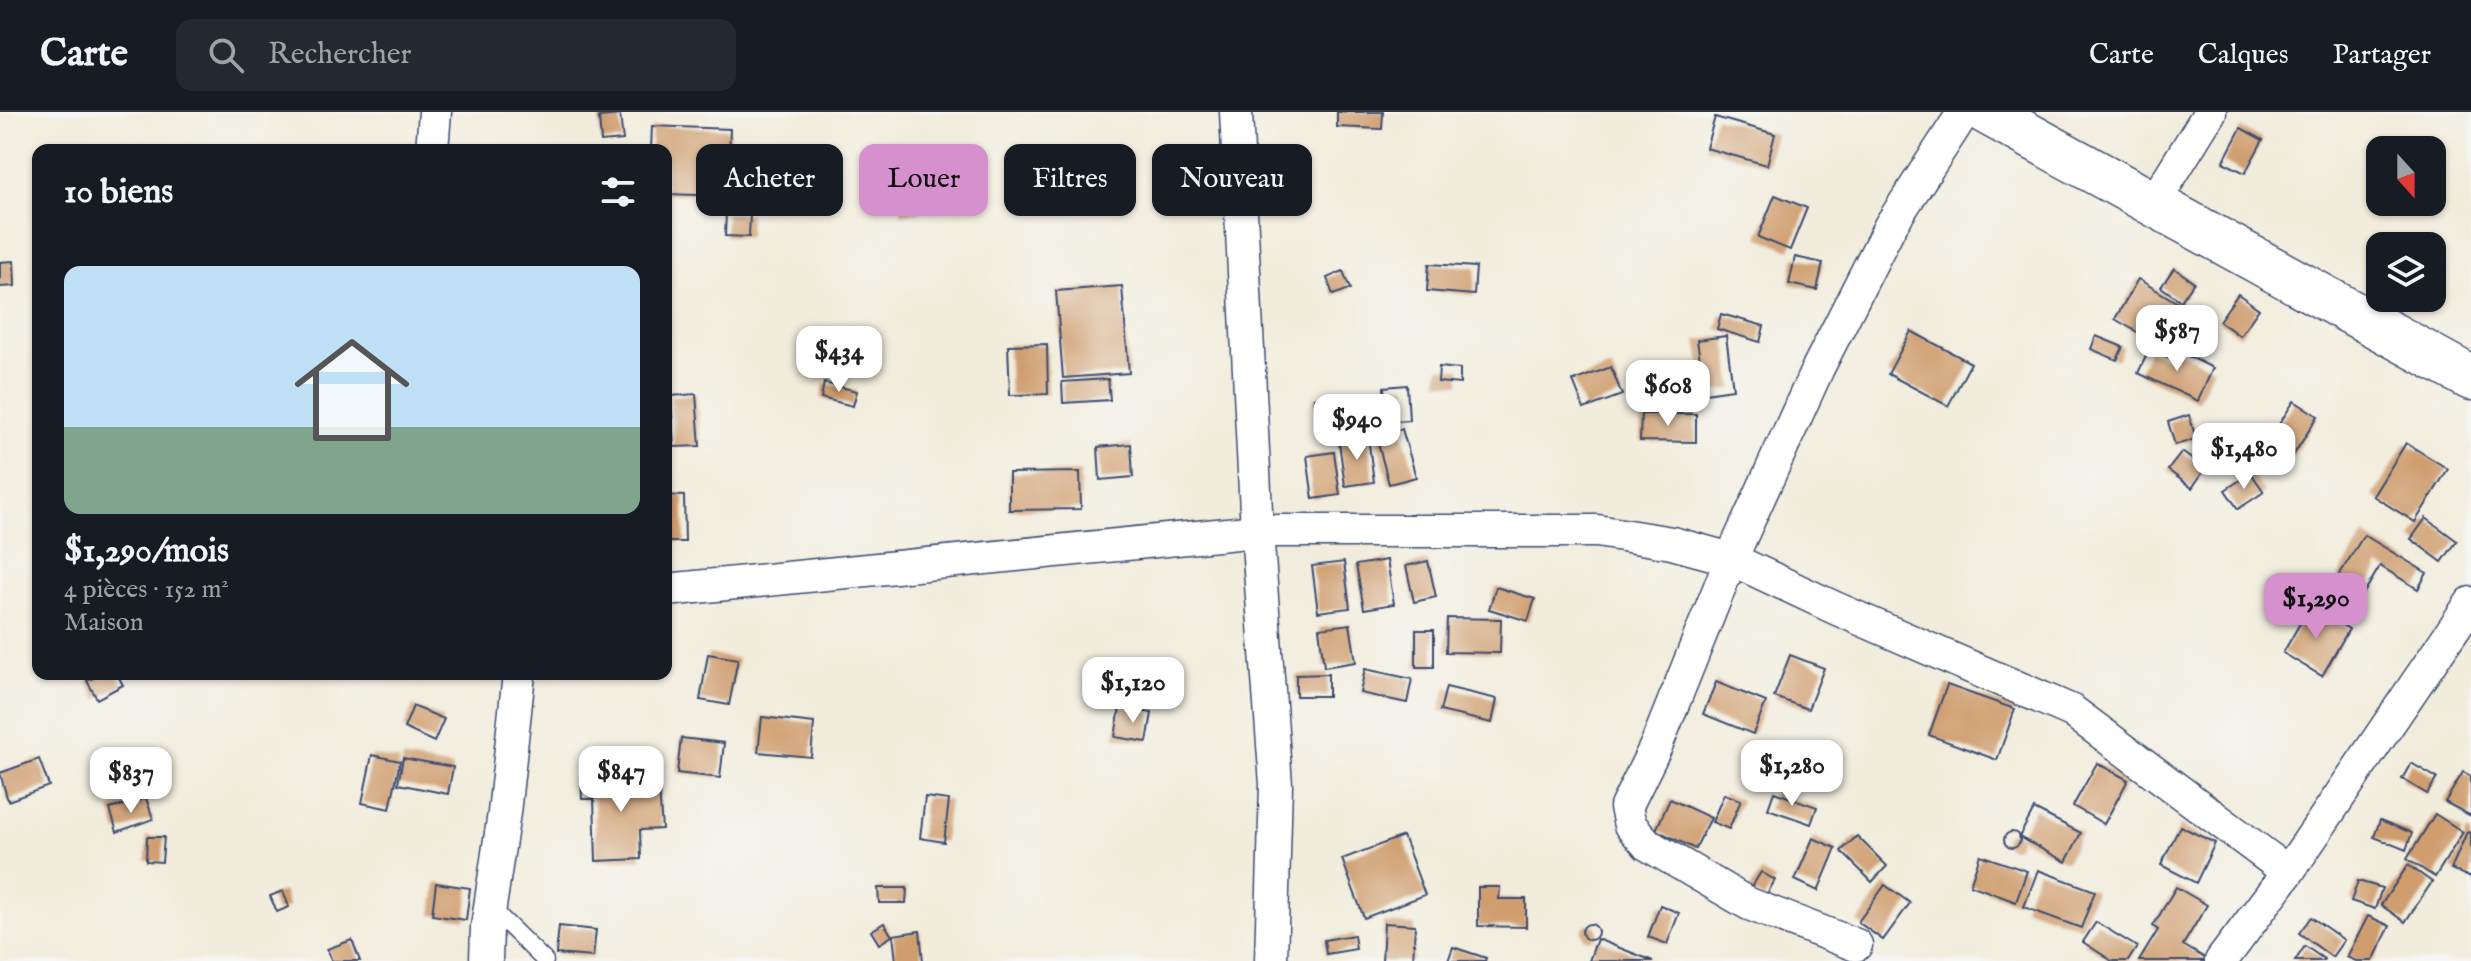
<!DOCTYPE html>
<html lang="fr">
<meta charset="utf-8">
<style>
:root{--surface:#171b24;--page:#242831;--text:#f1f3f6;--muted:#9ea1a6;--line:#363941;--accent:#d690ce}
body{margin:0;font-family:"IM FELL English",serif;background:var(--page);color:var(--text);height:100vh;display:flex;flex-direction:column;font-size:30px;white-space:nowrap}
*{box-sizing:border-box;margin:0}
p{font-size:26px;color:var(--muted)}
.icon{flex:none;width:44px;height:44px;fill:none;stroke:currentColor;stroke-width:2;stroke-linecap:round;stroke-linejoin:round}
.map{position:relative;flex:1;overflow:hidden}
.drawer{position:absolute;left:32px;top:32px;width:640px;height:536px;display:flex;flex-direction:column;background:var(--surface);border-radius:16px;box-shadow:0 2px 6px #0004}
.drawer>*{flex:none}
.banner{position:absolute;left:696px;top:32px;width:760px;height:72px;display:flex;gap:16px}
.needle{width:52px;rotate:159deg}
.tools{position:absolute;left:2366px;top:24px;display:grid;gap:16px}
.tools a{display:grid;place-items:center;width:80px;height:80px;border-radius:16px;background:var(--surface);box-shadow:0 2px 6px #0004;font-size:40px}
.price{position:absolute;translate:-50% -68px;padding:0 18px;border-radius:16px;background:#fff;color:#222;font-size:26px;line-height:52px;filter:drop-shadow(0 2px 4px #0008)}
.price::after{content:'';position:absolute;left:50%;top:48px;width:24px;height:18px;margin-left:-12px;background:inherit;clip-path:polygon(0 0,100% 0,50% 100%)}
.price.current{background:var(--accent);color:#111}
ul{padding:0;list-style:none}
li{display:grid;align-content:center;gap:16px;height:424px;padding:0 32px}
li span{display:grid;place-items:center;height:248px;border-radius:16px;color:#555}
li>.icon{margin-inline-start:auto}
span .icon{width:144px;height:144px;fill:#fffc;stroke-width:1}
li b{font-size:34px}
h2{display:flex;justify-content:space-between;align-items:center;height:96px;padding:0 32px;font-size:34px}
.chip{padding:0 28px;border-radius:16px;background:var(--surface);box-shadow:0 2px 6px #0004;font-size:28px;line-height:72px}
.chip.current{background:var(--accent);color:#111}
header{display:flex;align-items:center;gap:48px;box-sizing:border-box;height:112px;padding:0 40px;background:var(--surface);border-bottom:2px solid var(--line)}
header strong{font-size:38px}
nav{display:flex;gap:44px;margin-inline-start:auto;font-size:28px}
.search{width:560px;height:72px;background:var(--page);display:flex;align-items:center;gap:20px;box-sizing:border-box;padding:0 28px;border-radius:16px;color:var(--muted);font-size:30px}
.map>svg:first-child{display:block}
.building{fill:#cf9d6e}
.lines{fill:none;stroke-linecap:round;stroke-linejoin:round}
.lane-casing{stroke:#3b4b71;stroke-width:19}
.street-casing{stroke:#3b4b71;stroke-width:35}
.secondary-casing{stroke:#3b4b71;stroke-width:47}
.lane{stroke:#fff;stroke-width:16}
.street{stroke:#fff;stroke-width:32}
.secondary{stroke:#fff;stroke-width:44}
</style>
<header>
<strong>Carte</strong>
<div class="search"><svg class="icon" aria-label="search" viewBox="0 0 24 24"><circle cx="10" cy="10" r="6"/><path d="M15 15l6 6"/></svg>Rechercher</div>
<nav><a>Carte</a><a>Calques</a><a>Partager</a></nav>
</header>
<div class="map">
<svg width="2471" height="849" viewBox="0 0 2471 849">
<rect width="100%" height="100%" fill="#f6f6f2"/>
<filter id="ink" filterUnits="userSpaceOnUse"><feTurbulence type="fractalNoise" baseFrequency=".0125" numOctaves="2"/><feDisplacementMap in="SourceGraphic" scale="16" xChannelSelector="R" yChannelSelector="G"/><feConvolveMatrix kernelMatrix="1 2 1 2 8 2 1 2 1" color-interpolation-filters="sRGB"/></filter>
<filter id="wash" filterUnits="userSpaceOnUse"><feTurbulence type="fractalNoise" baseFrequency=".006" numOctaves="4" result="noise"/><feDisplacementMap in="SourceGraphic" scale="32" xChannelSelector="R" yChannelSelector="G"/><feGaussianBlur stdDeviation="1.8" result="paint"/><feColorMatrix in="noise" values="0 0 0 0 0 0 0 0 0 0 0 0 0 0 0 0 0 1.4 0 .05"/><feComposite in="paint" operator="in"/></filter>
<g filter="url(#wash)">
<rect width="100%" height="100%" fill="#f1ecdb"/>
<g id="blocks">
<!-- building -->
<g class="building">
<path d="M1337 0H1383L1382 17 1337 15Z"/>
<path d="M620 3 623 28 601 30 599 5Z"/>
<path d="M1715 5 1775 22 1767 53 1706 36Z"/>
<path d="M652 14 730 17 728 84 666 82V38H651Z"/>
<path d="M2241 16 2263 28 2245 61 2223 50Z"/>
<path d="M923 51 933 97 902 103 892 58Z"/>
<path d="M1775 83 1807 96 1790 138 1758 125Z"/>
<path d="M726 101 750 102 749 125 725 124Z"/>
<path d="M1795 145 1823 151 1817 178 1789 172Z"/>
<path d="M14 149 15 174 0 175V150Z"/>
<path d="M1429 152 1476 155 1474 183 1427 179Z"/>
<path d="M2174 156 2194 170 2181 189 2161 175Z"/>
<path d="M1343 159 1350 177 1333 183 1327 166Z"/>
<path d="M2138 167 2178 191 2154 230 2115 207Z"/>
<path d="M1122 174 1129 261 1063 266 1056 179Z"/>
<path d="M2238 182 2259 197 2240 224 2219 209Z"/>
<path d="M1721 202 1764 214 1760 230 1717 217Z"/>
<path d="M1911 219 1971 251 1948 294 1888 262Z"/>
<path d="M1726 224 1733 277 1705 281 1697 228Z"/>
<path d="M2096 224 2123 235 2117 248 2091 237Z"/>
<path d="M813 231 860 233 858 263 812 261Z"/>
<path d="M1047 232 1048 282 1010 283 1008 233Z"/>
<path d="M2174 237 2213 256 2198 289 2138 261 2149 238 2170 247Z"/>
<path d="M1439 255 1460 257V272L1438 270Z"/>
<path d="M1611 255 1622 283 1584 297 1573 269Z"/>
<path d="M1108 267 1110 288 1063 291 1062 270Z"/>
<path d="M824 271 857 279 853 294 821 286Z"/>
<path d="M1407 273 1409 308 1386 310 1384 275Z"/>
<path d="M696 282 700 334 674 335 671 284Z"/>
<path d="M1334 282 1340 317 1320 321 1314 286Z"/>
<path d="M2294 289 2318 304 2289 350 2265 334Z"/>
<path d="M1641 302H1696V330L1640 329Z"/>
<path d="M2189 303 2196 327 2175 333 2168 310Z"/>
<path d="M1402 317 1416 365 1389 372 1376 324Z"/>
<path d="M1368 325 1374 370 1345 374 1339 330Z"/>
<path d="M2406 331 2448 357 2415 410 2373 384Z"/>
<path d="M1131 332 1133 365 1100 368 1098 335Z"/>
<path d="M1334 340 1340 383 1313 387 1307 344Z"/>
<path d="M2182 340 2205 357 2192 376 2168 358Z"/>
<path d="M1080 360 1081 397 1009 398V361Z"/>
<path d="M2251 361 2264 380 2238 397 2225 378Z"/>
<path d="M666 383 684 384 685 430H666Z"/>
<path d="M2426 406 2457 429 2442 450 2411 427Z"/>
<path d="M2364 423 2427 461 2418 477 2380 454 2364 481 2338 465Z"/>
<path d="M1387 448 1394 492 1364 497 1356 453Z"/>
<path d="M1428 449 1436 485 1414 490 1406 454Z"/>
<path d="M1344 450 1350 496 1318 500 1312 454Z"/>
<path d="M1496 475 1535 487 1528 509 1489 497Z"/>
<path d="M2310 494 2349 517 2322 564 2283 541Z"/>
<path d="M1447 506 1501 507 1500 541 1446 540Z"/>
<path d="M1350 512 1356 550 1324 555 1319 516Z"/>
<rect x="1416" y="518" width="18" height="37"/>
<path d="M708 542 738 547 729 593 700 588Z"/>
<path d="M1790 543 1824 556 1808 597 1774 585Z"/>
<path d="M1365 557 1412 567 1407 591 1360 581Z"/>
<path d="M100 562H117L123 573 97 587 87 569Z"/>
<path d="M1328 562V584H1296V563Z"/>
<path d="M1716 570 1766 590 1753 622 1703 602Z"/>
<path d="M1947 573 2015 597 1997 648 1929 623Z"/>
<path d="M1446 575 1497 587 1492 611 1440 599Z"/>
<path d="M413 594 444 607 434 630 404 616Z"/>
<path d="M1120 595 1152 601 1147 630 1115 625Z"/>
<path d="M762 605 814 611 811 645 758 640Z"/>
<path d="M681 626 724 631 720 666 677 661Z"/>
<path d="M372 643 400 649 390 697 362 691Z"/>
<path d="M403 646 453 655 448 682 398 672Z"/>
<path d="M39 647 49 674 8 689 0 661Z"/>
<path d="M2097 651 2128 668 2104 712 2073 694Z"/>
<path d="M2411 651 2437 666 2427 682 2402 667Z"/>
<path d="M638 660V679L659 678 662 717 640 718 641 747 596 749 594 687H582L581 663Z"/>
<path d="M2463 660 2471 664V704L2445 690Z"/>
<path d="M1774 680 1817 695 1811 712 1768 697Z"/>
<path d="M1724 682 1741 688 1729 717 1712 710Z"/>
<path d="M925 685 949 688 944 730 920 726Z"/>
<path d="M146 686 153 707 117 720 110 697Z"/>
<path d="M1670 687 1711 706 1695 737 1656 718Z"/>
<path d="M2034 697 2081 721 2066 750 2019 725Z"/>
<path d="M2435 702 2463 720 2435 765 2407 747Z"/>
<path d="M2380 708 2412 721 2406 738 2374 725Z"/>
<path d="M2180 714 2215 731 2196 771 2161 753Z"/>
<path d="M2467 720 2471 721V766L2451 757Z"/>
<circle cx="2012" cy="728" r="8"/>
<path d="M1403 724 1425 783 1364 806 1342 747Z"/>
<path d="M1857 724 1887 754 1872 770 1841 739Z"/>
<path d="M147 725H164L162 750 146 749Z"/>
<path d="M1813 726 1836 736 1818 779 1795 768Z"/>
<path d="M1980 743 2027 759 2016 790 1970 773Z"/>
<path d="M2408 753 2432 770 2405 810 2381 793Z"/>
<path d="M2038 758 2095 779 2081 816 2024 795Z"/>
<path d="M1761 760 1775 768 1764 787 1749 779Z"/>
<path d="M2358 769 2382 776 2375 797 2351 789Z"/>
<path d="M436 771 470 776 466 808 432 803Z"/>
<path d="M1885 773 1910 791 1883 828 1858 810Z"/>
<path d="M1478 775H1500L1499 787H1526V815L1478 814Z"/>
<path d="M2176 775 2207 793 2183 833 2210 849H2139L2158 818 2153 814Z"/>
<path d="M878 776H907L906 791H879Z"/>
<path d="M283 779 289 795 277 800 270 784Z"/>
<path d="M1660 793 1679 801 1667 832 1648 825Z"/>
<path d="M2368 804 2390 814 2373 849H2356L2347 845Z"/>
<path d="M2311 805 2344 828 2332 845 2299 821Z"/>
<path d="M2096 810 2137 835 2128 849H2112L2083 830Z"/>
<path d="M884 811 892 824 879 832 871 819Z"/>
<path d="M1384 811 1415 813 1413 849H1382Z"/>
<circle cx="1590" cy="820" r="8"/>
<path d="M559 814 596 818 593 845 556 842Z"/>
<path d="M920 819 923 849H896L893 823Z"/>
<path d="M1354 823 1356 837 1326 842 1324 828Z"/>
<path d="M1597 827 1653 849H1589Z"/>
<path d="M352 828 360 849H332L327 837Z"/>
<path d="M2305 834 2324 847 2323 849H2295Z"/>
<path d="M1453 835 1486 846 1485 849H1448Z"/>
</g>
</g>
</g>
<g filter="url(#ink)">
<use href="#blocks" fill-opacity="0" stroke="#3b4b71" stroke-width="2"/>
<g class="lines">
<!-- lane casing -->
<g class="lane-casing">
<path id="lane" d="M490 795 545 849"/>
</g>
<!-- street casing -->
<g class="street-casing">
<g id="street">
<path d="M1236 0 1257 419 1276 672 1271 849"/>
<path d="M432 38 435 0"/>
<path d="M2153 92 2210 0"/>
<path d="M666 478 1257 419H1597L1672 431 1731 447 1835 496 2072 599 2288 760"/>
<path d="M1856 833 1749 792 1648 733 1630 713 1626 695 1656 634 1731 447 1818 256 1890 114 1964 0"/>
<path d="M486 849 487 815 504 701 519 562"/>
<path d="M2221 849 2288 760 2471 491"/>
</g>
</g>
<!-- secondary casing -->
<g class="secondary-casing">
<path id="secondary" d="M1986 0 2471 266"/>
</g>
<!-- lane -->
<use href="#lane" class="lane"/>
<!-- street -->
<use href="#street" class="street"/>
<!-- secondary -->
<use href="#secondary" class="secondary"/>
</g>
</g>
</svg>
<div class="tools">
<a><svg class="needle" viewBox="-14 -14 28 28"><path d="M0-13l5 13h-10z" fill="#e53935"/><path d="M0 13l5-13h-10z" fill="#9ea1a6"/></svg></a>
<a><svg class="icon" aria-label="layers" viewBox="0 0 24 24"><path d="M12 4l9 5-9 5-9-5zM3 14l9 5 9-5"/></svg></a>
</div>
<b class="price" style="left:2177px;top:261px">$587</b>
<b class="price" style="left:839px;top:282px">$434</b>
<b class="price" style="left:1668px;top:316px">$608</b>
<b class="price" style="left:1357px;top:350px">$940</b>
<b class="price" style="left:2244px;top:379px">$1,480</b>
<b class="price current" style="left:2316px;top:529px">$1,290</b>
<b class="price" style="left:1133px;top:613px">$1,120</b>
<b class="price" style="left:1792px;top:696px">$1,280</b>
<b class="price" style="left:621px;top:702px">$847</b>
<b class="price" style="left:131px;top:703px">$837</b>
<div class="banner">
<a class="chip">Acheter</a>
<a class="chip current">Louer</a>
<a class="chip">Filtres</a>
<a class="chip">Nouveau</a>
</div>
<section class="drawer">
<h2>10 biens<svg class="icon" aria-label="filters" viewBox="0 0 24 24"><path d="M4 7h16M4 17h16"/><circle cx="9" cy="7" r="2"/><circle cx="15" cy="17" r="2"/></svg></h2>
<ul>
<li><span style="background:linear-gradient(#bfe0f5 65%,#7fa58c 0)"><svg class="icon" aria-label="home" viewBox="0 0 24 24"><path d="M3 11l9-7 9 7M6 9v11h12V9"/></svg></span><div><b>$1,290/mois</b><p>4 pièces · 152 m²</p><p>Maison</p></div></li>
</ul>
</section>
</div>
